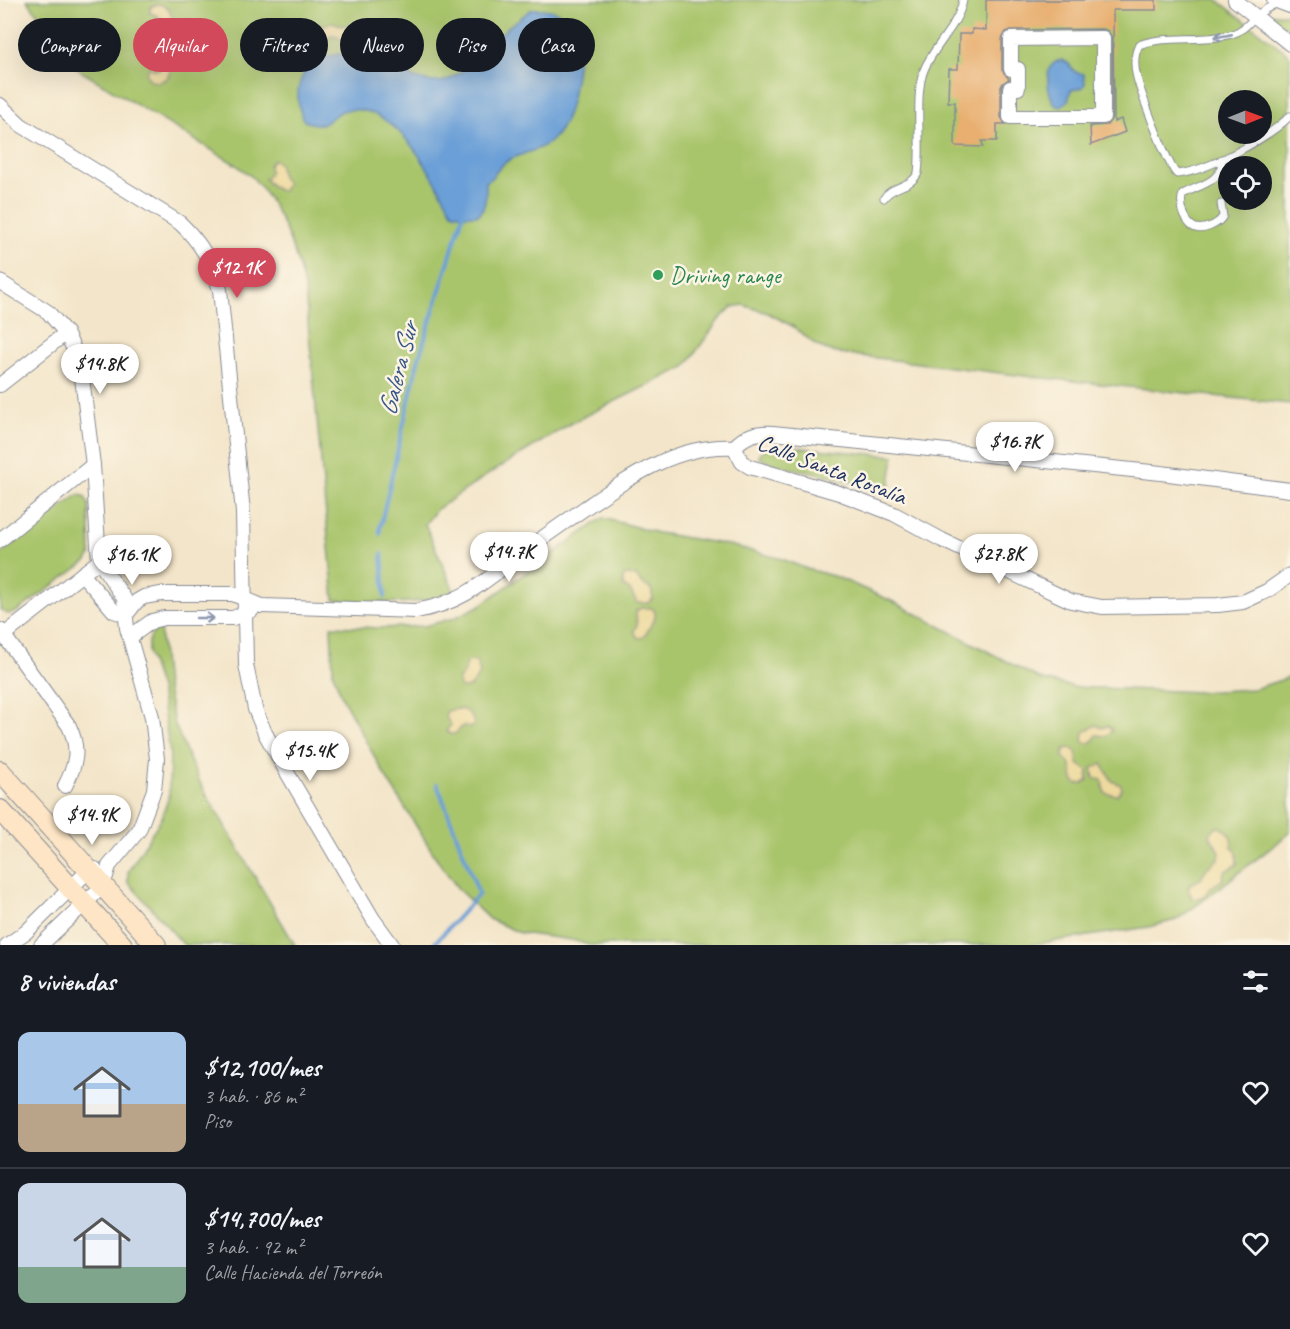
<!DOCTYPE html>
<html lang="es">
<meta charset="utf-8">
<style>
:root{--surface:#171b24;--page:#20242c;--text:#f1f3f6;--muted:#9ea1a6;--line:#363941;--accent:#d1495b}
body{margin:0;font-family:Caveat,sans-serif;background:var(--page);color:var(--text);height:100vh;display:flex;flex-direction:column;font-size:22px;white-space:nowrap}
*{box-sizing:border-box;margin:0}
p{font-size:20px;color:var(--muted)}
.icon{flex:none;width:33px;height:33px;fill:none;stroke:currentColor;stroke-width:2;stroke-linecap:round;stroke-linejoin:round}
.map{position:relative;height:945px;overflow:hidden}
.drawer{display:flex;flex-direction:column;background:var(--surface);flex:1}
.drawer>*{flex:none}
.top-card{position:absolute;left:18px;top:18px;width:600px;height:54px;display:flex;gap:12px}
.needle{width:39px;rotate:89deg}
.buttons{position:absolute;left:1218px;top:90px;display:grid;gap:12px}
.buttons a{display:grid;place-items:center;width:54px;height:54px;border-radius:50%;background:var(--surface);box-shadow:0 6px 24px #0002;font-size:30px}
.price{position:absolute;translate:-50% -51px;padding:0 14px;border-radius:21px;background:#fff;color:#222;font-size:20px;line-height:39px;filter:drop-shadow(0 2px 3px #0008)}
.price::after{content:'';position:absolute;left:50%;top:36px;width:18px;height:14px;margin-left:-9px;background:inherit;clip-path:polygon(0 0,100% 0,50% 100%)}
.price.current{background:var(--accent);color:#fff}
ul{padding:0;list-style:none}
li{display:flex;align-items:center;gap:18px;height:150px;padding:0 18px}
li+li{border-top:2px solid var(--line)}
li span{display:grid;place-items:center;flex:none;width:168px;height:120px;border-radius:12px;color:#555}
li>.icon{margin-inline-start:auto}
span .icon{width:72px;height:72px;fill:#fffc;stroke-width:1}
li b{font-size:26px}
h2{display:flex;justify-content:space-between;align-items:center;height:72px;padding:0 18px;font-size:26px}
.tag{padding:0 21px;border-radius:27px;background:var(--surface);box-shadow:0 6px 24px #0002;font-size:21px;line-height:54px}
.tag.current{background:var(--accent);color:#fff}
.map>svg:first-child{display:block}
.green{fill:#a9c56c;stroke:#627a65;stroke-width:1.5;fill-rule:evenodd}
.sand{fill:#eeda9e;stroke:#84847e;stroke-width:1.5}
.water{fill:#6a9fd7;stroke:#42679a;stroke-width:1.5}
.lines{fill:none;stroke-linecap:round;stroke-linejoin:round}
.stream{stroke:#6a9fd7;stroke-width:4}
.building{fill:#e8af70}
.lane-casing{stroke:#878a94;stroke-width:9}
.street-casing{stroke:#878a94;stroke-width:16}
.secondary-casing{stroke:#878a94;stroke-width:22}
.lane{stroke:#fff;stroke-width:7}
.street{stroke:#fff;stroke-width:14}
.secondary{stroke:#fde5c5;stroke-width:20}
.oneway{stroke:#8d97ae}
.leisure-dot{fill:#2e9e5b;stroke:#fcf5e5;stroke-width:2}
.labels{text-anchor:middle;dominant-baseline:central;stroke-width:5;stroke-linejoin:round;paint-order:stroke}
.leisure-label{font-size:24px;fill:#27864d;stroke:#fcf5e5;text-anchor:start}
.street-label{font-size:24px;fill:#1b2f5e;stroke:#fcf5e5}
.water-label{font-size:26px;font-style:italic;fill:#375688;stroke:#fcf5e5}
</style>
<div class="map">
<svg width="1290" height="945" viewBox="0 0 1290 945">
<rect width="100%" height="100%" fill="#fcf5e5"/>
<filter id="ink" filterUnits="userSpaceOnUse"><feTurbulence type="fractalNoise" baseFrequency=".0167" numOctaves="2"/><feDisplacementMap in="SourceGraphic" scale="12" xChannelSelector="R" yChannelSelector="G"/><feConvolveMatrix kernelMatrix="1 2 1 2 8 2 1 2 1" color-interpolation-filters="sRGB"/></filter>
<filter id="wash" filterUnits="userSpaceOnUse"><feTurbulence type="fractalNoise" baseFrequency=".008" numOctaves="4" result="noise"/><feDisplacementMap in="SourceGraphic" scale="24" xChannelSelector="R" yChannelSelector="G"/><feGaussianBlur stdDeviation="1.35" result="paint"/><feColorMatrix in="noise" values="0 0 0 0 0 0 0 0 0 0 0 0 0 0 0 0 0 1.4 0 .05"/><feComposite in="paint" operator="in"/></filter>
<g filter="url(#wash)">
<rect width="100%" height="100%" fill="#f3e5c9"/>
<!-- green -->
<g class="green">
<path d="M27 0H1217L1290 55V404L1025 376 836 353 817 346 794 327 768 313 743 305 732 307 718 321 685 367 573 422 492 472 436 510 425 524 454 591C417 609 374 601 334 600L305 291C297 254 280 207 254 179 249 173 241 169 235 164L82 72 65 58 43 21ZM1228 100H1262V134H1228ZM1228 166H1262V200H1228Z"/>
<path d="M1274 14H1290V39L1267 18Z"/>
<path d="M793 447 894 456 888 496C867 487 845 479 822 474 802 469 776 469 759 457L760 452 766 449Z"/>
<path d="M78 495 84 496 89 504 91 555 87 561 16 612C9 615 6 614 0 610V554Z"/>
<path d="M603 518 658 533 729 545 782 559 807 569 837 577 896 603 1042 680 1074 687 1199 692 1254 689 1290 677V833L1200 903 1176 920 1149 927 1028 945H589L572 940 520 933 489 919 459 890 438 861 384 774 342 697 333 673 331 626 382 628 424 626 454 618 479 606Z"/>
<path d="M160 628 166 686 174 722 186 752 202 787 295 945H184L128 882V872L162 817 169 796 170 753 160 689 148 653V642L152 634Z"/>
</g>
<!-- sand -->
<g class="sand">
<path d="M160 4 169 9 172 18V36L169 38 158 37 155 29 161 25V20L158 16 150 13V9L152 6Z"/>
<path d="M332 22 344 26 355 24 370 33 382 31 389 37 388 44 383 49 371 41 365 43C351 34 356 39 343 42L337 36 332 35 326 40 315 37 312 29C316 22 320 24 327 25Z"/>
<path d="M159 51 167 54C174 69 170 85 151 81L146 74 149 67 155 70 160 69 155 57Z"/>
<path d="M274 159 279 164 282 177 287 183 283 191C277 191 268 184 265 179L270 173 269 165Z"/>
<path d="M625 575 636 576 641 583 651 589 653 599 648 603H637L630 590 623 586V578Z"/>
<path d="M641 608H652L655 612V618C649 625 649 633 642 638L637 637 634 631 637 625 636 611Z"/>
<path d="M470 661 477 662 480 673C476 680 471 690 461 688L458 681 465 671 466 662Z"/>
<path d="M457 709C467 709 472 715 474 724L472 727 463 726 455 734H450L446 731 451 725 445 716 447 711Z"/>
<path d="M1096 725 1102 728 1107 726 1111 728V732L1106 736 1097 735 1092 742 1087 744 1083 741 1084 732Z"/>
<path d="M1071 748 1077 753 1078 764 1088 771V780L1082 784H1077L1073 780 1071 765 1063 757 1065 749Z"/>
<path d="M1102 764 1112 781 1121 785 1122 789 1117 795 1105 793 1102 780 1094 778 1092 768Z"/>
<path d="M1217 827C1228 828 1232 837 1232 847L1237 852V864L1224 872 1222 880 1210 888 1204 896 1193 900 1188 888 1190 884 1201 879 1206 869 1219 858 1220 852 1210 836 1211 832Z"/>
</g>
<!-- water -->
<g class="water">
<path d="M532 9C582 5 581 51 574 86 571 106 566 126 551 141 540 151 521 153 509 160 499 165 495 177 486 182 486 195 487 206 478 215H463L452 212C433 176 396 102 346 110 327 114 332 131 304 121 296 104 295 89 304 73 310 64 319 59 330 56 370 44 400 83 439 82 452 82 460 69 472 67 475 66 478 66 481 65V53L508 27Z"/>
<path d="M1062 60 1068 63 1075 72 1084 74 1085 84 1082 88 1071 90 1068 101 1061 106H1056C1047 95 1041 63 1062 60Z"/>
</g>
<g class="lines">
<!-- stream -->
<g class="stream">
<path d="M380 534V528L418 361 463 215"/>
<path d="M382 554 385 597"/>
<path d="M433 945 479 894 437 784"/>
</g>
</g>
<g id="blocks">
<!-- building -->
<path class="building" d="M986 0H1156V10H1113L1114 122 1121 119 1125 132 1091 145 1090 126 1107 125 1112 118V38L1108 31 1103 29 1011 30 1006 32 1002 39V70L1009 79 1003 83 1001 87V117L1005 124H997V141H982L983 147 955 146V102H948L949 69H958L959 34H972V29L986 30Z"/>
</g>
</g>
<g filter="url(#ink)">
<use href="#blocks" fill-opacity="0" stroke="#878a94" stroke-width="1.5"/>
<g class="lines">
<!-- lane casing -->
<g class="lane-casing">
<g id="lane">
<path d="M1279 2C1270 7 1261 11 1255 17 1248 24 1242 31 1232 34 1202 43 1169 34 1139 45 1134 54 1134 67 1137 78 1141 93 1168 167 1177 174 1208 171 1268 138 1290 116"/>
<path d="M884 198C892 185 911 188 918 173 922 143 914 95 924 70 934 45 958 27 963 0"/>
<path d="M1221 204 1223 216C1219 224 1201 233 1192 226 1184 220 1179 203 1183 194 1199 185 1223 182 1222 159"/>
</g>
</g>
<!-- street casing -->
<g class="street-casing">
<g id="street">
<path d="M1235 0 1290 44"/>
<path d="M1274 0 1290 6"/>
<path d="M1103 38V117H1010V88H1018V69H1011V39Z"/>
<path d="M0 105 21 125 180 223C201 243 212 262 220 290L243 512 246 665 255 709 265 733 285 769 373 919 392 945"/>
<path d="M0 282 48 312 66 333 80 362 93 465 99 561 124 598 127 628 152 717 157 759 154 790 139 830 109 866 103 886 41 945"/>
<path d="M0 385 66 333"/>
<path d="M734 447 742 462 750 467 839 493 894 514 942 540 1071 601 1102 607 1218 605 1243 602 1267 591 1290 575"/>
<path d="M734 447C746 435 756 432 773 433L1161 473 1290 490"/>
<path d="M0 540 93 465"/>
<path d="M82 574 114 611 126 615"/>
<path d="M126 615 137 601 144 597 161 594H233L262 606 416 611C463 603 485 581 522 553 543 537 564 523 585 508 630 477 677 444 734 447"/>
<path d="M0 630 69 726C80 749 76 765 65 786"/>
<path d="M4 635 99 561"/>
<path d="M130 637 152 621 164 618H233L252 610"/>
<path d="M7 945 26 932 89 870 95 869"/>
</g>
</g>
<!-- secondary casing -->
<g class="secondary-casing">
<g id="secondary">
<path d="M0 771 156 945"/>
<path d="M0 810 122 945"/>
</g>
</g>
<!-- lane -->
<use href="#lane" class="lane"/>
<!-- street -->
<use href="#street" class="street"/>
<!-- secondary -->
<use href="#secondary" class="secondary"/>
</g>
<!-- one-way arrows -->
<defs><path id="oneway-shaft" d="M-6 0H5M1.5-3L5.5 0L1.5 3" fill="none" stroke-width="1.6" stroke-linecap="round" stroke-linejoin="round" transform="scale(1.5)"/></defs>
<g class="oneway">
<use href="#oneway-shaft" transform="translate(1223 36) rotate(169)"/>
<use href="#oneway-shaft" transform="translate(205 618)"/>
</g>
</g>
<!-- markers -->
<circle class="leisure-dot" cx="658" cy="275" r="6"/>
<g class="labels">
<!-- leisure labels -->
<g class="leisure-label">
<text x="670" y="275">Driving range</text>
</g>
<!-- street labels -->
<g class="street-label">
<text transform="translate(832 469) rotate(21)">Calle Santa Rosalía</text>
</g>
<!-- water labels -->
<g class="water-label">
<text transform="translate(398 369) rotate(-76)">Galera Sur</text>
</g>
</g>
</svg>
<div class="buttons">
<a><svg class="needle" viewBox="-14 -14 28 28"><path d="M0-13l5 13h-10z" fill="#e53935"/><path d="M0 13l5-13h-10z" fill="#9ea1a6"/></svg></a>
<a><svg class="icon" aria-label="locate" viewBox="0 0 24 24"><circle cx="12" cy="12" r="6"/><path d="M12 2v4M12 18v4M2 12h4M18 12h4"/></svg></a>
</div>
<b class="price current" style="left:237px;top:299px">$12.1K</b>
<b class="price" style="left:100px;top:395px">$14.8K</b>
<b class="price" style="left:1015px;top:473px">$16.7K</b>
<b class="price" style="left:509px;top:583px">$14.7K</b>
<b class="price" style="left:999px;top:585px">$27.8K</b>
<b class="price" style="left:132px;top:586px">$16.1K</b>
<b class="price" style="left:310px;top:782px">$15.4K</b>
<b class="price" style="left:92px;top:846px">$14.9K</b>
<div class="top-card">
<a class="tag">Comprar</a>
<a class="tag current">Alquilar</a>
<a class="tag">Filtros</a>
<a class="tag">Nuevo</a>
<a class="tag">Piso</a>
<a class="tag">Casa</a>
</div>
</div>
<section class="drawer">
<h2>8 viviendas<svg class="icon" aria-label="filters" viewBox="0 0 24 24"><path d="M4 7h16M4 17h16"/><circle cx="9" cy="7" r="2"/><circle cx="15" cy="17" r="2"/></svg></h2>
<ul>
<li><span style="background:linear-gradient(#a9c7e8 60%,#b9a48a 0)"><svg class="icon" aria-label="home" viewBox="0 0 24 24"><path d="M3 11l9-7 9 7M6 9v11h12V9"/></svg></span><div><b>$12,100/mes</b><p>3 hab. · 86 m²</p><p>Piso</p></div><svg class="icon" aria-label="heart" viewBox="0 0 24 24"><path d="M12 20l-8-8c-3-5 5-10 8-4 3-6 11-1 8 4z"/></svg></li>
<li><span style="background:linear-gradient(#c9d6e8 70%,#7fa58c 0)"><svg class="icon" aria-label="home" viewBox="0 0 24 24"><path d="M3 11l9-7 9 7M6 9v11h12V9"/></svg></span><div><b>$14,700/mes</b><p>3 hab. · 92 m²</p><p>Calle Hacienda del Torreón</p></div><svg class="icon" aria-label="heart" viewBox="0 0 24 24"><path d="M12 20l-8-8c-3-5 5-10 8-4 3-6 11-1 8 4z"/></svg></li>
</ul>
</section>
